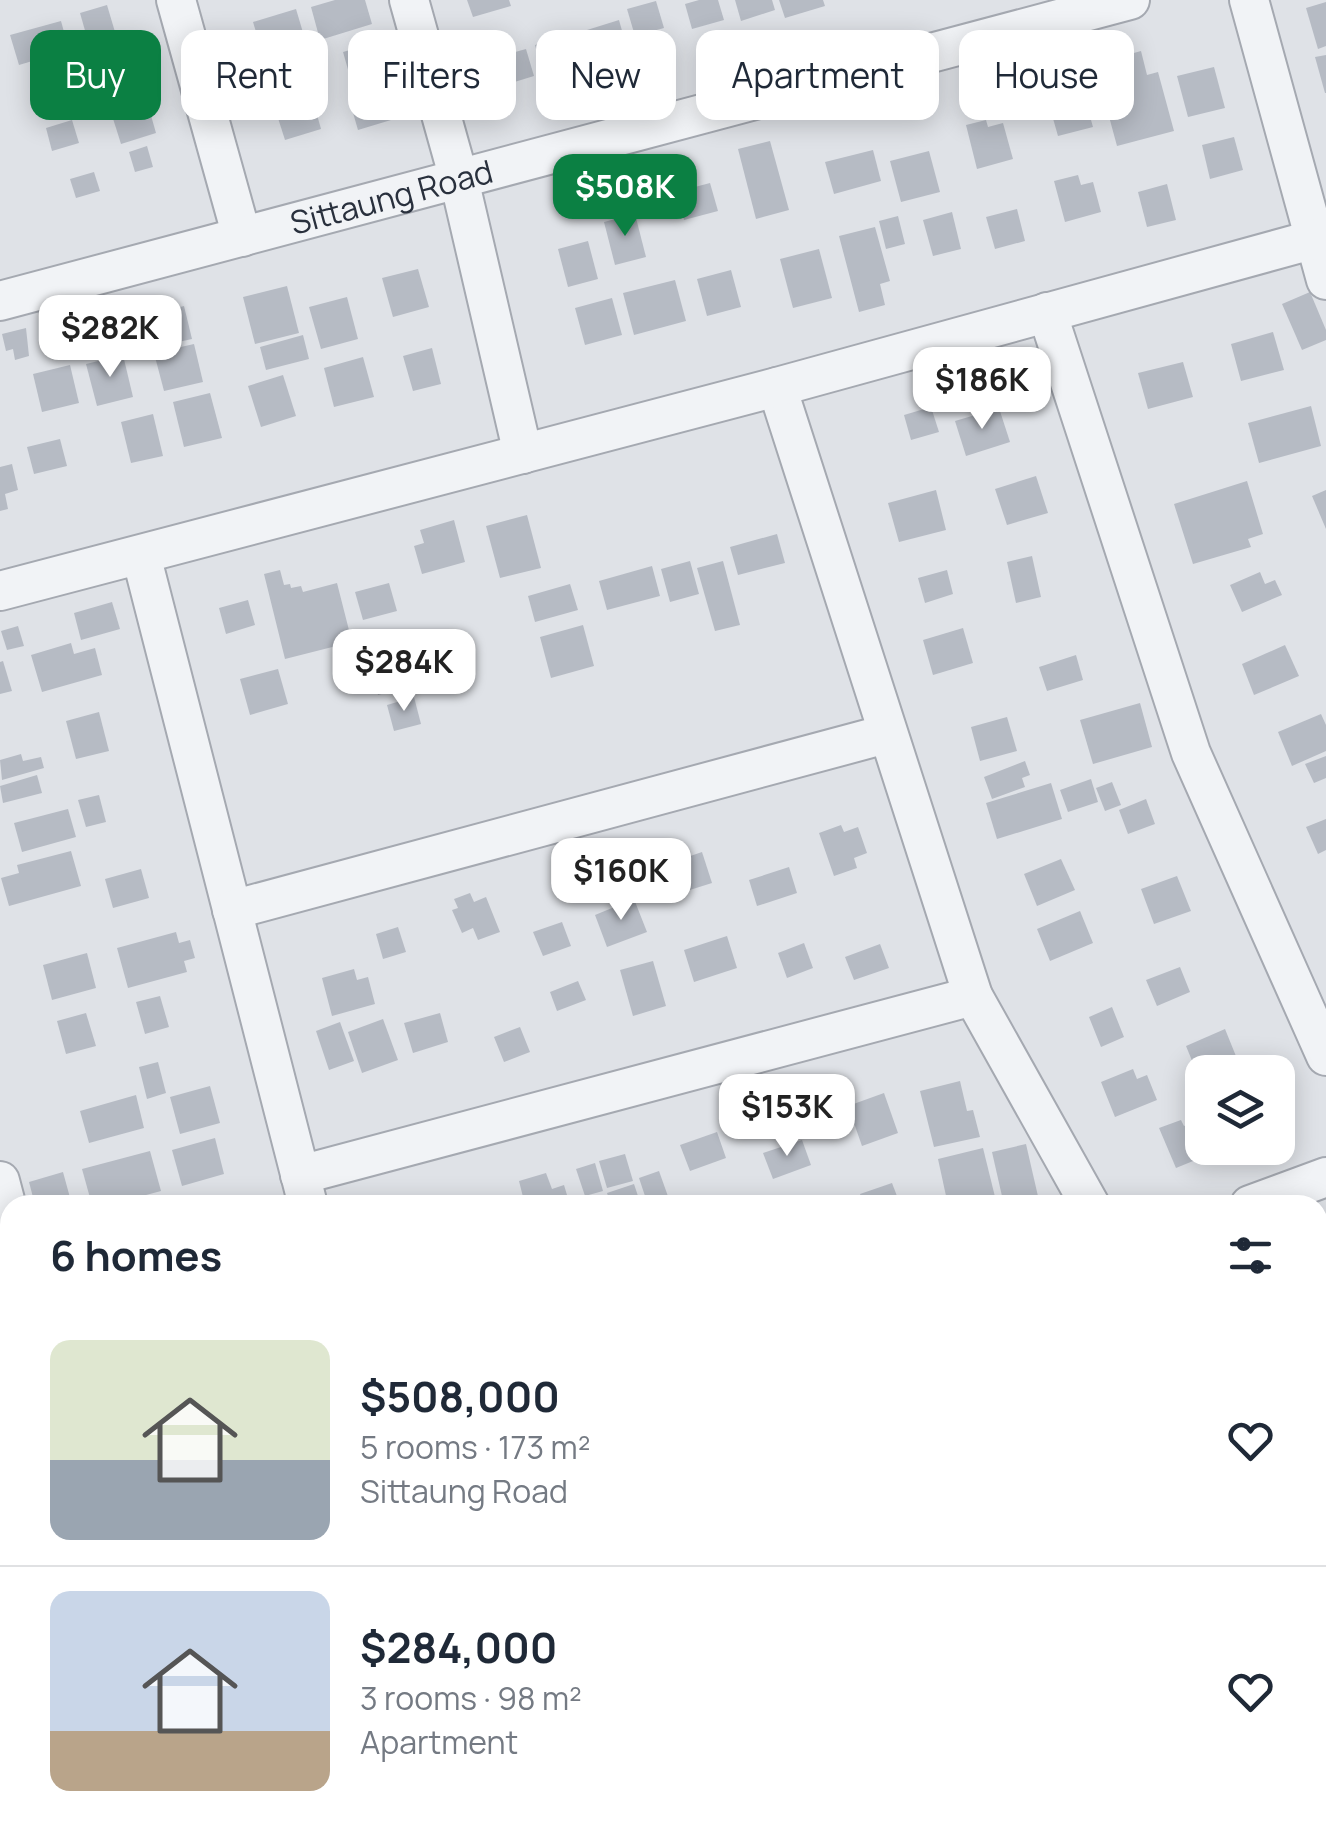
<!DOCTYPE html>
<meta charset="utf-8">
<style>
:root{--surface:#fff;--page:#f2f2f3;--text:#1f2937;--muted:#747a83;--line:#e0e1e3;--accent:#0b8043}
body{margin:0;font-family:Manrope,sans-serif;background:var(--page);color:var(--text);height:100vh;display:flex;flex-direction:column;font-size:38px;white-space:nowrap}
*{box-sizing:border-box;margin:0}
p{font-size:32px;color:var(--muted)}
.icon{flex:none;width:55px;height:55px;fill:none;stroke:currentColor;stroke-width:2;stroke-linecap:round;stroke-linejoin:round}
.map{position:relative;flex:1;overflow:hidden}
.details{position:absolute;left:0px;top:1195px;width:1328px;height:640px;display:flex;flex-direction:column;background:var(--surface);border-radius:30px 30px 0 0;box-shadow:0 5px 25px #0003}
.details>*{flex:none}
.top-card{position:absolute;left:30px;top:30px;width:1268px;height:90px;display:flex;gap:20px}
.controls{position:absolute;left:1185px;top:1055px;display:grid;gap:20px}
.controls a{display:grid;place-items:center;width:110px;height:110px;border-radius:20px;background:var(--surface);box-shadow:0 5px 25px #0003;font-size:50px}
.price{position:absolute;translate:-50% -85px;padding:0 22px;border-radius:20px;background:#fff;color:#222;font-size:32px;line-height:65px;filter:drop-shadow(0 2px 5px #0008)}
.price::after{content:'';position:absolute;left:50%;top:60px;width:30px;height:22px;margin-left:-15px;background:inherit;clip-path:polygon(0 0,100% 0,50% 100%)}
.price.current{background:var(--accent);color:#fff}
ul{padding:0;list-style:none}
li{display:flex;align-items:center;gap:30px;height:250px;padding:0 50px}
li+li{border-top:2px solid var(--line)}
li span{display:grid;place-items:center;flex:none;width:280px;height:200px;border-radius:20px;color:#555}
li>.icon{margin-inline-start:auto}
span .icon{width:120px;height:120px;fill:#fffc;stroke-width:1}
li b{font-size:42px}
h2{display:flex;justify-content:space-between;align-items:center;height:120px;padding:0 50px;font-size:42px}
.chip{padding:0 35px;border-radius:20px;background:var(--surface);box-shadow:0 5px 25px #0003;font-size:35px;line-height:90px}
.chip.current{background:var(--accent);color:#fff}
.map>svg:first-child{display:block}
.building{fill:#b6bbc4}
.lines{fill:none;stroke-linecap:round;stroke-linejoin:round}
.minor-casing{stroke:#a5a9b1;stroke-width:42}
.minor{stroke:#f1f3f6;stroke-width:38}
.labels{text-anchor:middle;dominant-baseline:central;stroke-width:10;stroke-linejoin:round;paint-order:stroke}
.street-label{font-size:32px;fill:#29303d;stroke:#eef1f5}
</style>
<div class="map">
<svg width="1326" height="1835" viewBox="0 0 1326 1835">
<rect width="100%" height="100%" fill="#dfe2e7"/>
<!-- building -->
<g class="building">
<path d="M335 0H365L372 24 320 40 311 7Z"/>
<path d="M467 0H509L511 6 473 17Z"/>
<path d="M699 0H718L724 20 692 29 685 4Z"/>
<path d="M735 0H772L775 10 741 21Z"/>
<path d="M779 0H823L825 6 785 18Z"/>
<path d="M656 1 664 28 635 36 627 9Z"/>
<path d="M1326 2V46L1318 49 1306 8Z"/>
<path d="M107 5 115 32 88 41 80 13Z"/>
<path d="M296 9 307 46 264 59 253 22Z"/>
<path d="M619 20 631 63 600 72 587 30Z"/>
<path d="M61 21 69 50 19 65 10 35Z"/>
<path d="M568 35 576 60 542 70 535 45Z"/>
<path d="M367 45 375 73 351 80 343 52Z"/>
<path d="M526 49 534 76 498 87 490 59Z"/>
<path d="M132 51 142 85 105 96 95 62Z"/>
<path d="M1141 51 1147 75 1158 72 1174 131 1117 146 1101 87 1111 84 1105 61Z"/>
<path d="M310 54 322 93 293 101 281 62Z"/>
<path d="M1326 55V93H1325L1315 57Z"/>
<path d="M58 67 69 103 43 110 33 74Z"/>
<path d="M1214 67 1225 108 1188 117 1177 76Z"/>
<path d="M1021 80 1026 98 998 106 993 87Z"/>
<path d="M382 89 391 120 358 130 349 99Z"/>
<path d="M146 98 156 133 121 144 110 109Z"/>
<path d="M314 104 321 129 285 140 277 115Z"/>
<path d="M1087 106 1093 127 1058 136 1052 115Z"/>
<path d="M72 120 79 143 52 151 46 128Z"/>
<path d="M986 120 988 127 1003 123 1013 159 977 169 966 125Z"/>
<path d="M1234 137 1243 170 1210 179 1202 145Z"/>
<path d="M770 141 789 210 756 219 738 149Z"/>
<path d="M147 146 153 167 135 172 129 152Z"/>
<path d="M873 150 881 181 834 194 825 162Z"/>
<path d="M929 151 940 192 901 202 890 161Z"/>
<path d="M94 172 100 191 76 198 70 179Z"/>
<path d="M1078 175 1081 185 1093 182 1101 212 1065 222 1054 181Z"/>
<path d="M660 176 668 209 648 215 640 182Z"/>
<path d="M710 183 718 211 684 220 676 192Z"/>
<path d="M1167 184 1176 220 1147 227 1138 192Z"/>
<path d="M619 185 626 210 612 213 606 189Z"/>
<path d="M1017 209 1025 241 995 249 986 217Z"/>
<path d="M952 212 961 249 933 256 923 220Z"/>
<path d="M635 214 646 257 615 265 604 222Z"/>
<path d="M898 216 905 244 886 249 879 221Z"/>
<path d="M875 227 890 281 880 284 885 305 859 312 839 236Z"/>
<path d="M588 241 598 279 568 287 558 249Z"/>
<path d="M819 249 832 298 793 308 780 259Z"/>
<path d="M418 269 429 307 393 317 382 278Z"/>
<path d="M731 270 741 307 707 316 697 279Z"/>
<path d="M675 280 686 321 634 335 623 293Z"/>
<path d="M287 286 299 333 255 344 243 297Z"/>
<path d="M1310 292 1326 330V340L1302 350 1282 304Z"/>
<path d="M347 297 358 339 321 349 309 307Z"/>
<path d="M612 298 622 335 585 345 575 308Z"/>
<path d="M184 306 192 339 160 346 152 314Z"/>
<path d="M123 308 134 344 84 359 73 323Z"/>
<path d="M26 328 29 356 15 360 13 349 6 351 2 334Z"/>
<path d="M1273 332 1284 370 1241 381 1231 344Z"/>
<path d="M303 335 309 359 266 370 260 347Z"/>
<path d="M194 344 203 382 164 391 154 353Z"/>
<path d="M432 348 441 384 413 391 403 356Z"/>
<path d="M123 355 133 397 97 406 86 364Z"/>
<path d="M363 357 374 397 334 407 324 368Z"/>
<path d="M1183 362 1193 397 1148 409 1138 373Z"/>
<path d="M70 365 79 403 42 412 33 374Z"/>
<path d="M283 375 296 416 261 427 248 386Z"/>
<path d="M210 393 222 438 184 447 173 402Z"/>
<path d="M1311 406 1321 446 1259 463 1248 423Z"/>
<path d="M931 407 939 432 911 440 904 415Z"/>
<path d="M999 408 1010 442 966 456 955 421Z"/>
<path d="M153 414 163 456 131 463 121 422Z"/>
<path d="M60 439 67 466 34 474 27 447Z"/>
<path d="M12 464 18 490 5 494 8 509 0 511V467Z"/>
<path d="M1036 476 1048 513 1007 525 995 489Z"/>
<path d="M1247 481 1263 534 1248 539 1251 547 1193 564 1174 504Z"/>
<path d="M936 490 946 530 899 542 888 503Z"/>
<path d="M1326 490V529L1312 496Z"/>
<path d="M527 515 541 568 500 578 486 526Z"/>
<path d="M454 520 465 562 422 574 414 546 424 543 420 530Z"/>
<path d="M777 534 785 563 738 575 730 547Z"/>
<path d="M1032 556 1041 597 1016 603 1007 562Z"/>
<path d="M690 561 699 594 670 602 661 569Z"/>
<path d="M723 561 740 625 715 631 697 568Z"/>
<path d="M652 566 660 596 607 610 599 581Z"/>
<path d="M280 570 284 585 290 584 291 588 301 586 303 592 337 583 352 642 285 659 264 574Z"/>
<path d="M947 570 953 594 925 603 918 578Z"/>
<path d="M1260 572 1265 584 1275 580 1282 595 1242 612 1230 585Z"/>
<path d="M389 583 397 611 363 620 355 592Z"/>
<path d="M570 584 578 610 535 622 528 596Z"/>
<path d="M248 600 255 625 226 634 219 608Z"/>
<path d="M112 602 120 629 81 640 74 613Z"/>
<path d="M583 625 594 666 551 678 540 637Z"/>
<path d="M18 626 24 646 7 650 1 631Z"/>
<path d="M963 628 973 663 933 675 923 640Z"/>
<path d="M71 643 74 654 95 648 102 675 42 692 31 655Z"/>
<path d="M414 644 424 682 378 695 367 656Z"/>
<path d="M1285 645 1299 676 1254 695 1242 664Z"/>
<path d="M1076 655 1083 680 1047 691 1039 667Z"/>
<path d="M3 661 12 691 0 694V662Z"/>
<path d="M278 669 288 704 250 715 240 679Z"/>
<path d="M414 697 421 724 394 731 387 705Z"/>
<path d="M1140 703 1152 747 1093 764 1080 720Z"/>
<path d="M99 712 109 751 76 759 66 721Z"/>
<path d="M1321 714 1326 725V751L1292 766 1278 732Z"/>
<path d="M1007 717 1017 751 980 761 971 727Z"/>
<path d="M21 754 23 761 41 757 44 768 2 780 0 760Z"/>
<path d="M1326 756V778L1314 783 1305 764Z"/>
<path d="M1025 761 1030 775 1022 778 1025 787 992 799 984 777Z"/>
<path d="M37 775 42 793 3 803 0 786Z"/>
<path d="M1091 779 1098 802 1068 812 1060 790Z"/>
<path d="M1112 782 1121 805 1105 811 1096 788Z"/>
<path d="M1051 783 1062 819 997 839 986 803Z"/>
<path d="M99 795 106 822 86 827 78 800Z"/>
<path d="M1146 799 1155 824 1128 834 1119 810Z"/>
<path d="M68 809 76 837 22 852 14 823Z"/>
<path d="M1326 819V850L1318 854 1306 827Z"/>
<path d="M841 825 844 832 858 827 867 853 854 858 857 868 834 876 819 833Z"/>
<path d="M71 851 81 886 9 906 1 878 19 873 17 865Z"/>
<path d="M702 852 712 883 677 894 667 864Z"/>
<path d="M1061 859 1075 890 1037 906 1024 874Z"/>
<path d="M789 867 797 893 757 906 749 880Z"/>
<path d="M141 869 149 898 113 908 105 879Z"/>
<path d="M1177 876 1191 911 1154 924 1141 889Z"/>
<path d="M470 893 474 902 486 897 500 932 478 940 473 928 462 933 452 910 458 908 454 899Z"/>
<path d="M634 899 647 932 607 947 595 915Z"/>
<path d="M1080 911 1093 943 1050 961 1037 929Z"/>
<path d="M562 922 571 946 543 956 533 932Z"/>
<path d="M398 927 406 952 383 959 376 934Z"/>
<path d="M176 932 179 943 190 940 195 958 184 961 187 972 128 988 117 948Z"/>
<path d="M727 936 737 968 694 982 684 950Z"/>
<path d="M804 943 813 968 787 978 778 953Z"/>
<path d="M880 944 889 968 854 980 845 957Z"/>
<path d="M87 953 96 988 52 1000 43 965Z"/>
<path d="M653 961 666 1006 633 1016 620 970Z"/>
<path d="M1180 967 1190 992 1157 1006 1146 980Z"/>
<path d="M354 969 357 980 368 977 375 1004 332 1016 322 978Z"/>
<path d="M578 981 586 1000 557 1011 550 992Z"/>
<path d="M160 996 169 1027 145 1034 136 1002Z"/>
<path d="M1112 1007 1124 1037 1101 1047 1089 1017Z"/>
<path d="M86 1013 96 1046 66 1054 57 1021Z"/>
<path d="M440 1013 448 1042 413 1053 404 1023Z"/>
<path d="M383 1019 398 1060 362 1073 348 1032Z"/>
<path d="M340 1022 354 1061 329 1070 316 1031Z"/>
<path d="M520 1027 530 1052 504 1062 494 1037Z"/>
<path d="M1225 1029 1240 1066 1223 1072H1202V1085L1186 1046Z"/>
<path d="M158 1062 166 1093 147 1099 139 1067Z"/>
<path d="M1283 1062 1295 1089 1278 1097V1072H1261Z"/>
<path d="M1133 1069 1137 1079 1147 1075 1157 1100 1115 1117 1101 1082Z"/>
<path d="M960 1081 967 1111 973 1110 980 1137 934 1147 920 1091Z"/>
<path d="M210 1086 220 1123 180 1134 170 1097Z"/>
<path d="M884 1093 898 1133 862 1146 848 1106Z"/>
<path d="M136 1095 144 1128 89 1143 80 1111Z"/>
<path d="M1181 1120 1184 1126 1197 1121 1202 1133V1148L1195 1151 1198 1159 1176 1168 1159 1128Z"/>
<path d="M717 1132 726 1158 690 1171 680 1145Z"/>
<path d="M215 1138 224 1174 182 1186 172 1150Z"/>
<path d="M802 1140 811 1165 773 1179 763 1153Z"/>
<path d="M1026 1144 1040 1205H1004L992 1152Z"/>
<path d="M983 1148 997 1205H948L938 1159Z"/>
<path d="M150 1151 161 1191 109 1205H92L82 1169Z"/>
<path d="M625 1154 633 1181 607 1188 599 1161Z"/>
<path d="M595 1163 603 1191 585 1196 576 1169Z"/>
<path d="M659 1171 670 1202 648 1205 639 1178Z"/>
<path d="M63 1172 72 1205H35L29 1182Z"/>
<path d="M546 1173 552 1189 564 1185 570 1205H525L519 1181Z"/>
<path d="M892 1183 900 1204 864 1205 860 1194Z"/>
<path d="M634 1184 641 1205H611L607 1193Z"/>
<path d="M1321 1244 1326 1255V1263L1321 1265 1326 1273V1314L1319 1317 1318 1246Z"/>
<path d="M4 1466 10 1493 0 1496V1467Z"/>
<path d="M10 1635V1676L6 1677 0 1658V1638Z"/>
<path d="M371 1825H398L399 1831 414 1826 417 1835H374Z"/>
<path d="M489 1825H529L532 1835H492Z"/>
<path d="M592 1825H634V1826L595 1835Z"/>
<path d="M819 1825H828L831 1835H791L790 1832Z"/>
</g>
<g class="lines">
<!-- minor casing -->
<g class="minor-casing">
<g id="minor">
<path d="M176 0 242 237"/>
<path d="M409 0 459 179 523 454"/>
<path d="M1249 0 1326 280"/>
<path id="s1" d="M0 301 1130 0"/>
<path d="M1047 312 1191 753 1326 1056"/>
<path d="M777 387 973 996 1090 1205"/>
<path d="M141 555 308 1205"/>
<path d="M0 591 777 387 1326 236"/>
<path d="M232 910 886 734"/>
<path d="M300 1175 973 996"/>
<path d="M0 1181 10 1219"/>
<path d="M1250 1205 1326 1177"/>
<path d="M1318 1497 1326 1494"/>
<path d="M0 1554 10 1551"/>
<path d="M1318 1742 1326 1776"/>
<path d="M169 1825 172 1835"/>
<path d="M60 1835 97 1825"/>
<path d="M1211 1835 1243 1825"/>
</g>
</g>
<!-- minor -->
<use href="#minor" class="minor"/>
</g>
<g class="labels">
<!-- street labels -->
<g class="street-label">
<text stroke="none"><textPath href="#s1" startOffset="405">Sittaung Road</textPath></text>
</g>
</g>
</svg>
<div class="controls">
<a><svg class="icon" aria-label="layers" viewBox="0 0 24 24"><path d="M12 4l9 5-9 5-9-5zM3 14l9 5 9-5"/></svg></a>
</div>
<b class="price current" style="left:625px;top:239px">$508K</b>
<b class="price" style="left:110px;top:380px">$282K</b>
<b class="price" style="left:982px;top:432px">$186K</b>
<b class="price" style="left:404px;top:714px">$284K</b>
<b class="price" style="left:621px;top:923px">$160K</b>
<b class="price" style="left:787px;top:1159px">$153K</b>
<div class="top-card">
<a class="chip current">Buy</a>
<a class="chip">Rent</a>
<a class="chip">Filters</a>
<a class="chip">New</a>
<a class="chip">Apartment</a>
<a class="chip">House</a>
</div>
<section class="details">
<h2>6 homes<svg class="icon" aria-label="filters" viewBox="0 0 24 24"><path d="M4 7h16M4 17h16"/><circle cx="9" cy="7" r="2"/><circle cx="15" cy="17" r="2"/></svg></h2>
<ul>
<li><span style="background:linear-gradient(#dfe7d0 60%,#9aa5b1 0)"><svg class="icon" aria-label="home" viewBox="0 0 24 24"><path d="M3 11l9-7 9 7M6 9v11h12V9"/></svg></span><div><b>$508,000</b><p>5 rooms · 173 m²</p><p>Sittaung Road</p></div><svg class="icon" aria-label="heart" viewBox="0 0 24 24"><path d="M12 20l-8-8c-3-5 5-10 8-4 3-6 11-1 8 4z"/></svg></li>
<li><span style="background:linear-gradient(#c9d6e8 70%,#b9a48a 0)"><svg class="icon" aria-label="home" viewBox="0 0 24 24"><path d="M3 11l9-7 9 7M6 9v11h12V9"/></svg></span><div><b>$284,000</b><p>3 rooms · 98 m²</p><p>Apartment</p></div><svg class="icon" aria-label="heart" viewBox="0 0 24 24"><path d="M12 20l-8-8c-3-5 5-10 8-4 3-6 11-1 8 4z"/></svg></li>
</ul>
</section>
</div>
